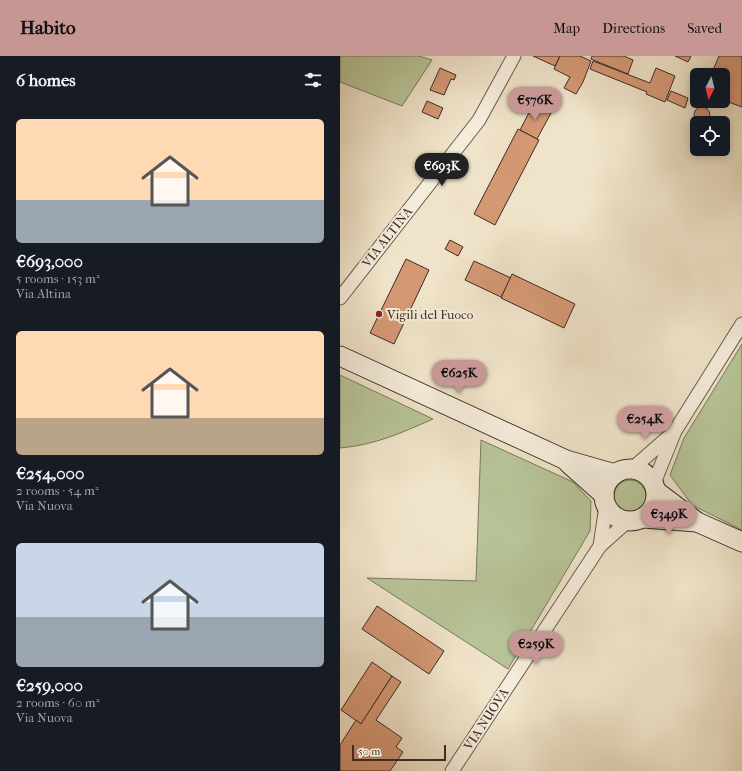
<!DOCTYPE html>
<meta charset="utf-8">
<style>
:root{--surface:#171b24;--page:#242831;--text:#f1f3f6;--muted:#9ea1a6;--accent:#c59692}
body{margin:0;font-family:"IM FELL French Canon",serif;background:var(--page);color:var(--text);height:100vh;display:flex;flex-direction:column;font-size:15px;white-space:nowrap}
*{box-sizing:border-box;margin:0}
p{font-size:13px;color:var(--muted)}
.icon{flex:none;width:22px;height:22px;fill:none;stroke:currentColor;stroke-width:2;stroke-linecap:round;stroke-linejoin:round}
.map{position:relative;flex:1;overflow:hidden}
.sheet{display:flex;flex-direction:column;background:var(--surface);width:340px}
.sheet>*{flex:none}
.needle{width:26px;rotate:187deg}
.fabs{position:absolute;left:350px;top:12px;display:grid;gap:8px}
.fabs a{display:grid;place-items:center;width:40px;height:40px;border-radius:6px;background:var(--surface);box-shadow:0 2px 10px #0003;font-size:20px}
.scale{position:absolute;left:12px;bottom:10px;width:94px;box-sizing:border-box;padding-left:4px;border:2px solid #3e2c25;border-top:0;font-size:11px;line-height:14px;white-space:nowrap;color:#3e2c25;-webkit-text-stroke:3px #f5eddc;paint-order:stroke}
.price{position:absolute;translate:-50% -34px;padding:0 9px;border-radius:14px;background:var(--accent);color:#111;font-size:13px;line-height:26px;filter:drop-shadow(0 1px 2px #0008)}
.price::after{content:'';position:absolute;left:50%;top:24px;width:12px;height:9px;margin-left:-6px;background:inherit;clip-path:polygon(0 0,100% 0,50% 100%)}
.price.selected{background:#222;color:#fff}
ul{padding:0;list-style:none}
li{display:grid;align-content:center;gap:8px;height:212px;padding:0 16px}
li span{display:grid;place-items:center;height:124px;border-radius:6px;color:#555}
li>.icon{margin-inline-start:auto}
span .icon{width:72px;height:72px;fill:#fffc;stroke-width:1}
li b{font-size:17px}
h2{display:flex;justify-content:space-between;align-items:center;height:48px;padding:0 16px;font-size:17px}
header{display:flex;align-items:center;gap:24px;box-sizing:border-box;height:56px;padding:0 20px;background:var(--accent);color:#111}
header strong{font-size:19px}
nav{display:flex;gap:22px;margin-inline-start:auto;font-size:14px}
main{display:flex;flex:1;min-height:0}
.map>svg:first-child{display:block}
.green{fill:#b7c498;stroke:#7a785e}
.building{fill:#d59875;stroke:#3e2c25}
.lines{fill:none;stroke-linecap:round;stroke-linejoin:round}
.street-casing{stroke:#6a5a4e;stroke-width:15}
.secondary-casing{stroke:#3e2c25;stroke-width:21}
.street{stroke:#f5eddc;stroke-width:13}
.secondary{stroke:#f5eddc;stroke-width:19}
.poi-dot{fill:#8f2418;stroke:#f5eddc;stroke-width:1.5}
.labels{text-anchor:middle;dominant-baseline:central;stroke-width:4;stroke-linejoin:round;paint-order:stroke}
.street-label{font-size:13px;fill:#3e2c25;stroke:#f5eddc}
.poi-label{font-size:13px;fill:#3e2c25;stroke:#f5eddc;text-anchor:start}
</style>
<header>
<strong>Habito</strong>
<nav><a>Map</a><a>Directions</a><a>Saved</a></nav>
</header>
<main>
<section class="sheet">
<h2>6 homes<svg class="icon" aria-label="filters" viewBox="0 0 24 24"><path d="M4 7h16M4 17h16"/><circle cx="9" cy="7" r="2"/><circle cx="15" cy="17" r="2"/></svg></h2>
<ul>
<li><span style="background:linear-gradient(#ffd9b3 65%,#9aa5b1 0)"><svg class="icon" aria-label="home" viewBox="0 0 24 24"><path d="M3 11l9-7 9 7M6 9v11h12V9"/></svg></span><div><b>€693,000</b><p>5 rooms · 153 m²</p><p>Via Altina</p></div></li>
<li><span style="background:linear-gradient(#ffd9b3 70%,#b9a48a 0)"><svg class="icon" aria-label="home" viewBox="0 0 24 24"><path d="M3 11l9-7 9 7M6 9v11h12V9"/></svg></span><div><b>€254,000</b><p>2 rooms · 54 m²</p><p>Via Nuova</p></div></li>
<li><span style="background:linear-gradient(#c9d6e8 60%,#9aa5b1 0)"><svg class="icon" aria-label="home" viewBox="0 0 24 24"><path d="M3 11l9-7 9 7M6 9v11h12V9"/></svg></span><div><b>€259,000</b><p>2 rooms · 60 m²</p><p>Via Nuova</p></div></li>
</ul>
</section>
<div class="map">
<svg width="402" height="715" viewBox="0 0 402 715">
<rect width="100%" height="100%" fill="#efe3c9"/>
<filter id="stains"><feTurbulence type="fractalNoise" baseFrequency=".005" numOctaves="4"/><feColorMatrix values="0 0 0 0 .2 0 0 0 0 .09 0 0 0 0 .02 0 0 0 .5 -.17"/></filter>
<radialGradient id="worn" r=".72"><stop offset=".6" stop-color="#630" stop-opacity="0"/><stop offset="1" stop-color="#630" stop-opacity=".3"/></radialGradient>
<!-- green -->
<g class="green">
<path d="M0 0H79L92 4 62 50 0 26Z"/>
<path d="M402 288V474L352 449 330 419 344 382Z"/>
<path d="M0 319 93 363C61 377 35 389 0 392Z"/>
<path d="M141 384 233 426 251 445 250 475 168 613 27 522 136 525Z"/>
<circle cx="290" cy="440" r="16"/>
</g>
<!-- building -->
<g class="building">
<path d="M193 0H220L215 10Z"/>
<path d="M220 0H240L251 5 243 26 236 38 224 32 230 21 214 13Z"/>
<path d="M252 0H284L293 4 288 18 251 3Z"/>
<path d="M335 0H351L348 6Z"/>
<path d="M379 0H402V51L383 44V19H371Z"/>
<path d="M253 5 310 27 316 12 335 20 325 46 306 38 307 36 250 13Z"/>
<path d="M100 12 116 19 114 24 111 23 104 39 90 34Z"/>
<path d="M331 35 348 42 345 52 327 44Z"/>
<path d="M87 45 103 52 98 63 82 56Z"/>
<path d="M194 47 211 57 197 83 180 74Z"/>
<circle cx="362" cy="59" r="8"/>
<path d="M178 73 199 84 155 169 134 158Z"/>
<path d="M110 184 123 191 118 200 105 193Z"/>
<path d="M66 203 89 214 54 288 30 277Z"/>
<path d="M134 205 171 222 161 241 125 224Z"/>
<path d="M172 218 235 248 224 272 161 242Z"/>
<path d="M37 550 104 595 89 618 22 573Z"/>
<path d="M32 606 52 620 21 668 1 654Z"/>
<path d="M52 620 61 626 36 664 62 682 56 691 63 696 50 715H0V689L16 664 21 668Z"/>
</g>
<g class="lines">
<!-- street casing -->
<g class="street-casing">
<g id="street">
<path d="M0 242 139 64 174 0"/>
<path d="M292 413 333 377"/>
<path d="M314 427 335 375 402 268"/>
<path d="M260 490 266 450"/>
<path d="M112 715 260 490 288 465"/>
</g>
</g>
<!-- secondary casing -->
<g class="secondary-casing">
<g id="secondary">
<path d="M0 300 226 404 275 418"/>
<path d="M228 407 264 439"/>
<circle cx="290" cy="439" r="26"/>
<path d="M316 435 357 466 402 486"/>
<path d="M304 462 357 466"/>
</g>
</g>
<!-- street -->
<use href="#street" class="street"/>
<!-- secondary -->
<use href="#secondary" class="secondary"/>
</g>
<!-- markers -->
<circle class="poi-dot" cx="39" cy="258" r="4"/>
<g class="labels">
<!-- street labels -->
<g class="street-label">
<text transform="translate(47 181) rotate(-52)">VIA ALTINA</text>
<text transform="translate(146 663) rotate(-57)">VIA NUOVA</text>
</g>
<!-- poi labels -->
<g class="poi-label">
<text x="47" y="258">Vigili del Fuoco</text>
</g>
</g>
<rect width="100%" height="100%" filter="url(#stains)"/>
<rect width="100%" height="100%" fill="url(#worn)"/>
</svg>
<div class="fabs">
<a><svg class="needle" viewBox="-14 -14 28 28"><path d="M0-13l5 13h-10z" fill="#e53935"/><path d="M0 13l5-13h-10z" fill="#9ea1a6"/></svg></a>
<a><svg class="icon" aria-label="locate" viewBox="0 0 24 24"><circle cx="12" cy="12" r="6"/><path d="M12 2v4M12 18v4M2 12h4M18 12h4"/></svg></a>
</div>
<div class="scale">50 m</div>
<b class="price" style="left:195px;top:65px">€576K</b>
<b class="price selected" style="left:102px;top:131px">€693K</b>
<b class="price" style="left:119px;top:338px">€625K</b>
<b class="price" style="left:305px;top:384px">€254K</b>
<b class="price" style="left:329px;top:479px">€349K</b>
<b class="price" style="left:196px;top:609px">€259K</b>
</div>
</main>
